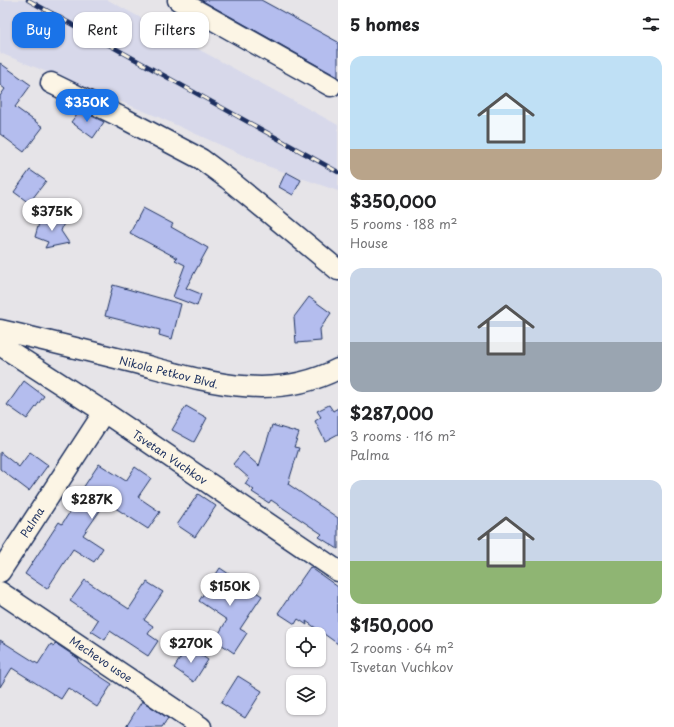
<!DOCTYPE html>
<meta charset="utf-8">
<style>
:root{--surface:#fff;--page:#f6f6f6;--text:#202124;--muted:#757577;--accent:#1a73e8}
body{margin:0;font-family:"Playpen Sans",sans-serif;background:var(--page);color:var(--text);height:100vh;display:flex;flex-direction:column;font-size:15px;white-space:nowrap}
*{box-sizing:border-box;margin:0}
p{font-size:13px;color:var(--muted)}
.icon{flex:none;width:22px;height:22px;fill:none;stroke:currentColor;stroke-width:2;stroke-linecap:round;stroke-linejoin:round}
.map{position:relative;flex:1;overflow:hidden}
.side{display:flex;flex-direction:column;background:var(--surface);width:336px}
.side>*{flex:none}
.hud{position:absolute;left:12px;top:12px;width:266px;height:36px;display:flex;gap:8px}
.controls{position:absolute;left:286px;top:627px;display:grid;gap:8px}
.controls a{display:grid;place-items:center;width:40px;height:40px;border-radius:8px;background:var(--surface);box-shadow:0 1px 3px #0004;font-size:20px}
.price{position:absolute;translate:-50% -34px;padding:0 9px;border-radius:14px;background:#fff;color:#222;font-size:13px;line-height:26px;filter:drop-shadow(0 1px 2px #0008)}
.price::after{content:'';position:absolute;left:50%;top:24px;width:12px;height:9px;margin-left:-6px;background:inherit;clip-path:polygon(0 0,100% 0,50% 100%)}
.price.active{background:var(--accent);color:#fff}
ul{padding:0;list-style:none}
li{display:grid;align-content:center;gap:8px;height:212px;padding:0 12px}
li span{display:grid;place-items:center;height:124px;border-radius:12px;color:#555}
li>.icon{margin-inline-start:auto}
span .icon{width:72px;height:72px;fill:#fffc;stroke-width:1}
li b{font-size:17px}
h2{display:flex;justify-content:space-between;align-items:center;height:48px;padding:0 12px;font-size:17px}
.chip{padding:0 14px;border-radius:12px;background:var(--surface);box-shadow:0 1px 3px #0004;font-size:14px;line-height:36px}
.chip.active{background:var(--accent);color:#fff}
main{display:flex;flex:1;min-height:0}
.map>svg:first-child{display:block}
.built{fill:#d7d8ea}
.building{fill:#b4bdee;stroke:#1b2f5e}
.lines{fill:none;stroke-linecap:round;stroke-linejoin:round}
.minor-casing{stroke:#1b2f5e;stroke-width:23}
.minor{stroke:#fcf5e5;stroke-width:20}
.rail-casing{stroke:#1b2f5e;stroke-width:4.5}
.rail{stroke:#fcf5e5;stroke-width:3;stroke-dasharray:9;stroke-linecap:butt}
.labels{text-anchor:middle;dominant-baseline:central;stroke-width:3.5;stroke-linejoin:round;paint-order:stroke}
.street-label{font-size:11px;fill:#1b2f5e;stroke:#fcf5e5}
</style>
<main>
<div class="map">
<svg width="338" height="727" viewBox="0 0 338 727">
<rect width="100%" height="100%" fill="#e6e4e8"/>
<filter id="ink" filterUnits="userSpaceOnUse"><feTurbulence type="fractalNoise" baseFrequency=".025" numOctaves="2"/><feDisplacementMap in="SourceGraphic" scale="8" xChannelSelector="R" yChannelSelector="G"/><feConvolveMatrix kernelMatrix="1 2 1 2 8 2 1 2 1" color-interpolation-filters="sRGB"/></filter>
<g filter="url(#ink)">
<!-- built -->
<path class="built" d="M0 0H108L338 125V191L267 166 156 116 0 53Z"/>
<!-- building -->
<g class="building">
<path d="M201 0H261L338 42V77Z"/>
<path d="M0 63 31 85 15 107 43 127 24 152 0 134V96L5 89 0 85Z"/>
<path d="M80 110 104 122 93 138 71 122Z"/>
<path d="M30 170 46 181 29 203 14 192Z"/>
<path d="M286 172 301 180 293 195 279 187Z"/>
<path d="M143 208 173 224 171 227 208 248 186 288 201 294 197 306 173 297 185 265 175 260 177 258 130 233Z"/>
<path d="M51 215 65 220 61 231 69 243 45 248 48 242 35 237 39 223 48 226Z"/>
<path d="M113 285 181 304 172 339 159 335 160 330 105 316Z"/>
<path d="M309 297 331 313 320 329 321 341 296 343 294 317Z"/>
<path d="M24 381 44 396 27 419 7 405Z"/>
<path d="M329 405 333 411 338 408V434L325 441 315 421 321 417 317 411Z"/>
<path d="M186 406 207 418 194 442 172 430Z"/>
<path d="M272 425 299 433 294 447 299 448 288 484 338 518V549L319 537 322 534 271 500 269 503 252 492 254 490 245 484 249 478 233 464 243 452 259 466Z"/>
<path d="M0 452 19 467 30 452 48 465 29 491 0 469Z"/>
<path d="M99 464 126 481 135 467 151 478 138 497 160 512 148 529 106 502 83 535 103 548 94 562 73 549 47 589 25 574 59 522 62 524 77 501 75 500Z"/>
<path d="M198 494 216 506 195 537 177 525Z"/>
<path d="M310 567 338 587V644L306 621 307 625 298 619 295 624 278 613Z"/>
<path d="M220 568 262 596 240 629 247 633 234 653 215 640 227 620 199 601Z"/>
<path d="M85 580 129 609 147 582 163 592 144 620 153 626 148 634 158 641 148 656 110 631 105 640 91 631 98 620 70 601Z"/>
<path d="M0 640 38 664 51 644 54 646 55 643 79 659 78 661 83 665 112 684 97 707 68 688 61 699 12 668 0 687Z"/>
<path d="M188 646 208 660 194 682 174 668Z"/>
<path d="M238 676 262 691 245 718 221 703Z"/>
<path d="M142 701 168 718 162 727H126Z"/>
</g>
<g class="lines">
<!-- minor casing -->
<g class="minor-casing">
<g id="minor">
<path d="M178 0 331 86"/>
<path d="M51 83 123 118 201 159 228 179 338 270"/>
<path d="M0 330C44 340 88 351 132 362 202 380 270 404 338 369"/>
<path d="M0 345 104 412 338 571"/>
<path d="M0 572 104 412"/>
<path d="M0 592 201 727"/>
</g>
</g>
<!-- minor -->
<use href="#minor" class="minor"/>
<!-- rail casing -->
<g class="rail-casing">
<path id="rail" d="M28 0 338 172"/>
</g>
<!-- rail -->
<use href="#rail" class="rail"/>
</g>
</g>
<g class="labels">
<!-- street labels -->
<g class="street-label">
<text transform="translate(169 372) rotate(14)">Nikola Petkov Blvd.</text>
<text transform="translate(170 457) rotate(34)">Tsvetan Vuchkov</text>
<text transform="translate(32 522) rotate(-57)">Palma</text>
<text transform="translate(101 659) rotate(34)">Mechevo usoe</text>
</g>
</g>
</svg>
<div class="controls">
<a><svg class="icon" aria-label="locate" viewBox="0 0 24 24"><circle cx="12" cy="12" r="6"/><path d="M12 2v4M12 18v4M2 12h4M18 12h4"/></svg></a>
<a><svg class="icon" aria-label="layers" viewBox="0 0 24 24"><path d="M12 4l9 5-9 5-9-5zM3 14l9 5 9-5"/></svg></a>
</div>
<b class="price active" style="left:87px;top:123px">$350K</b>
<b class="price" style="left:52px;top:232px">$375K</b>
<b class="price" style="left:92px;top:520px">$287K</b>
<b class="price" style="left:230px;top:607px">$150K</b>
<b class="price" style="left:191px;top:664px">$270K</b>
<div class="hud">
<a class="chip active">Buy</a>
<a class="chip">Rent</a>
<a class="chip">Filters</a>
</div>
</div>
<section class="side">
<h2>5 homes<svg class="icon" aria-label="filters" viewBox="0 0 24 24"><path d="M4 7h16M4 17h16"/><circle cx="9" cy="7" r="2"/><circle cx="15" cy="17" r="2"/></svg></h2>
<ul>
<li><span style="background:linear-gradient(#bfe0f5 75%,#b9a48a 0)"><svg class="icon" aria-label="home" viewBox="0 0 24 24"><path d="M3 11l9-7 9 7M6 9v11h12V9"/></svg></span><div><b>$350,000</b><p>5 rooms · 188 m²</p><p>House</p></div></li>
<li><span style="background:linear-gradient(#c9d6e8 60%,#9aa5b1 0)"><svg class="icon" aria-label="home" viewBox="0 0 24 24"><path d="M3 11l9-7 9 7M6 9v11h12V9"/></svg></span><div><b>$287,000</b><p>3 rooms · 116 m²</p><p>Palma</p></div></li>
<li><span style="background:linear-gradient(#c9d6e8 65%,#8fb573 0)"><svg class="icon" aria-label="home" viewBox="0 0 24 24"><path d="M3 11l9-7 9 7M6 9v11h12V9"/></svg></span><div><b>$150,000</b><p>2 rooms · 64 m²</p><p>Tsvetan Vuchkov</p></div></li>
</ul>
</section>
</main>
